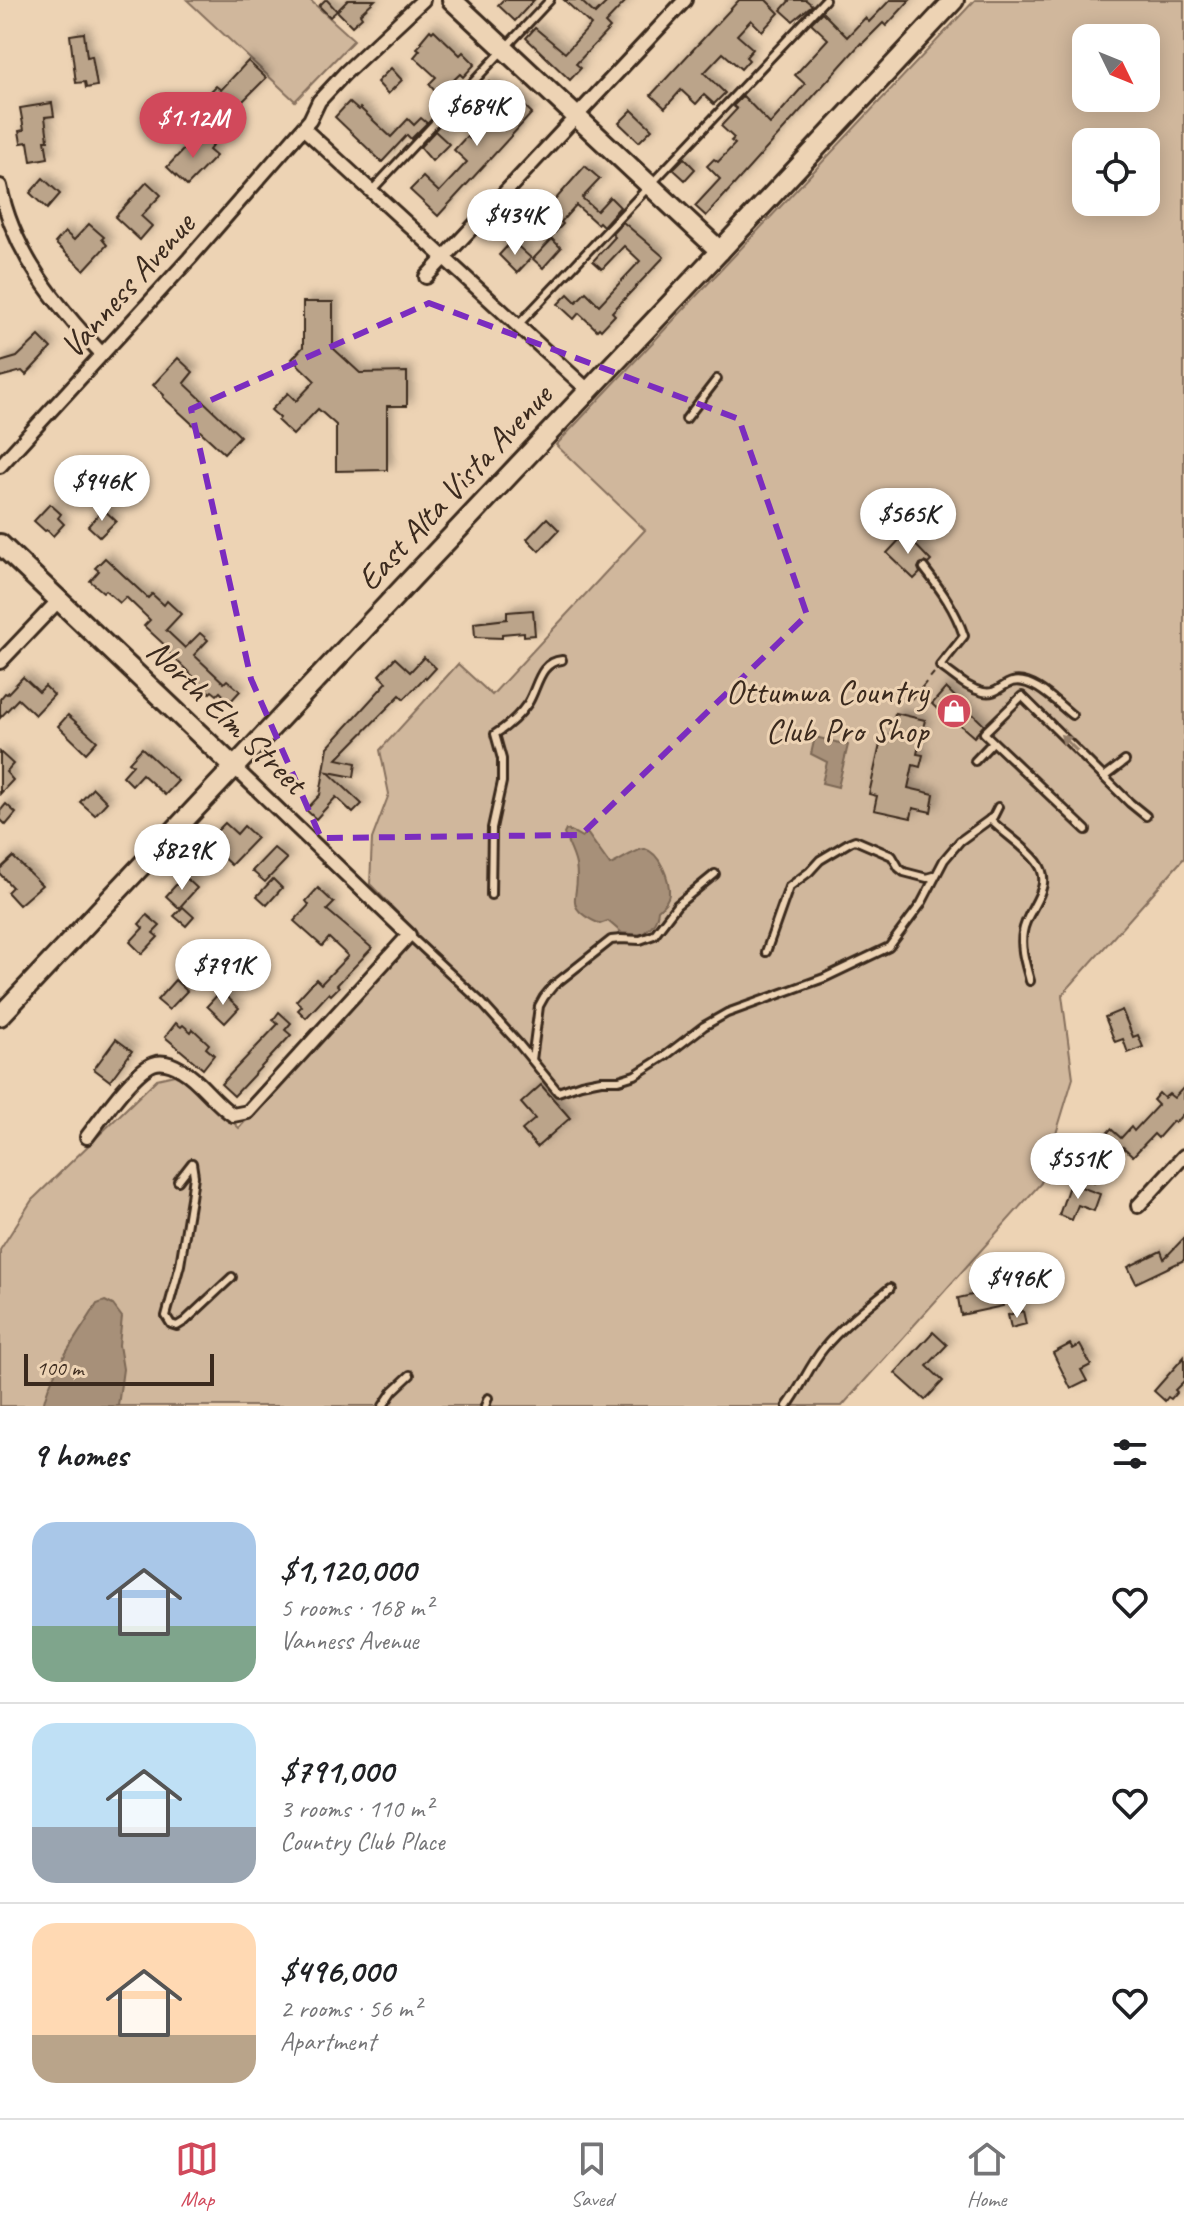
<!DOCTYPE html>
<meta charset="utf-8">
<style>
:root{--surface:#fff;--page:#f2f2f2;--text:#202124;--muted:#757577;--line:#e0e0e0;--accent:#d1495b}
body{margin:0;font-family:Caveat,sans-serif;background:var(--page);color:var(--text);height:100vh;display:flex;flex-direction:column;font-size:30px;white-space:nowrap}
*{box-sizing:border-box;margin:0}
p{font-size:26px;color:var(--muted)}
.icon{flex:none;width:44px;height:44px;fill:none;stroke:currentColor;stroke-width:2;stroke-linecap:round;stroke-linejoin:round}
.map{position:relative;height:1406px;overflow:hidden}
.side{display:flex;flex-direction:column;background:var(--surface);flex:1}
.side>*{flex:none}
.needle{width:52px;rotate:133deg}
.fabs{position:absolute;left:1072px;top:24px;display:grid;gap:16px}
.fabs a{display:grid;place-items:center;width:88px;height:88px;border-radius:16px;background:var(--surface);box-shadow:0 4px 20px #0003;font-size:40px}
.scale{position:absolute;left:24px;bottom:20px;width:190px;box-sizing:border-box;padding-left:8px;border:4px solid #3b2a1e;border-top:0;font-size:22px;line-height:28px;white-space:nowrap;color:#3b2a1e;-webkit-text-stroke:6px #edd3b4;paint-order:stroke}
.price{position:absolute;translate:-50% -68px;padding:0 18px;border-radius:28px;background:#fff;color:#222;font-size:26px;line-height:52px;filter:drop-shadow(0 2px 4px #0008)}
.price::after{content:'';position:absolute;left:50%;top:48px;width:24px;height:18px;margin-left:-12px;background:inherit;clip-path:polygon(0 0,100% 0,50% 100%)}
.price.on{background:var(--accent);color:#fff}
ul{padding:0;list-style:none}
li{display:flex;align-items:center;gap:24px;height:200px;padding:0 32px}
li+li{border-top:2px solid var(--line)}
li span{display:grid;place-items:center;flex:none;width:224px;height:160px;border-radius:24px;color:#555}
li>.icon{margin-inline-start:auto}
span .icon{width:96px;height:96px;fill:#fffc;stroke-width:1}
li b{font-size:34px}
h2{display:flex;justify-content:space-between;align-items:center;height:96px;padding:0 32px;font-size:34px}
.dock{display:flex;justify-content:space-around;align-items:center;height:112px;border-top:2px solid var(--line);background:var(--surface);font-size:22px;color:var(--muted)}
.dock a{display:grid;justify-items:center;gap:4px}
.dock .on{color:var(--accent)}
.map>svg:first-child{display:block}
.green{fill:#d0b79c;stroke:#86705d;stroke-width:2;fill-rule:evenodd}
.water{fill:#a79079;stroke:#7c6755;stroke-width:2}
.building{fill:#bba48a;stroke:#3b2a1e;stroke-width:2;filter:url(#shadow)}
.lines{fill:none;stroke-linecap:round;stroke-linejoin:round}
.lane-casing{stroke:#3b2a1e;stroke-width:12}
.street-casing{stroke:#3b2a1e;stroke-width:18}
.secondary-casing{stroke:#3b2a1e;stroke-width:24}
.path{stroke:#3b2a1e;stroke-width:2;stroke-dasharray:8 6;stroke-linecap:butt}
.lane{stroke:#edd3b4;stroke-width:6}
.street{stroke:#edd3b4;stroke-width:12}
.secondary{stroke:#edd3b4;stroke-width:18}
.oneway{fill:#947e69}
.marked{fill:none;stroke:#7b2cbf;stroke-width:6;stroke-dasharray:16 10;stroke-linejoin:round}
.labels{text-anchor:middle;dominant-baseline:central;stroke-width:6;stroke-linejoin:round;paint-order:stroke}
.street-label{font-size:34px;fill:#3b2a1e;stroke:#edd3b4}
.poi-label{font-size:34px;fill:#3b2a1e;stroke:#edd3b4;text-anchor:end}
</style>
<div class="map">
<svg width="1184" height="1406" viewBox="0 0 1184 1406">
<defs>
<filter id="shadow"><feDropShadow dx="5" dy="-5" stdDeviation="4" flood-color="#0004"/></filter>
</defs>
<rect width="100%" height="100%" fill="#edd3b4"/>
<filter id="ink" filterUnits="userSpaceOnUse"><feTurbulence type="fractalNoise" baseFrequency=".0125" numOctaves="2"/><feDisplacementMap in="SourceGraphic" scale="16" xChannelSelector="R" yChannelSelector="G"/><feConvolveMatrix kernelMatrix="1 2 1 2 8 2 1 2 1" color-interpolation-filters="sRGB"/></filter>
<g filter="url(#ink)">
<!-- green -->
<g class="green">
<path d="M187 0H310L354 40 295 101Z"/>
<path d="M975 0H1184V858L1062 995 1073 1078 1041 1183 842 1406H0V1250L32 1200 157 1079 179 1074 197 1087 239 1128 418 934 370 884 372 839 389 794 380 750 458 664 492 695 645 530 556 445ZM1086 38H1146V98H1086ZM1086 142H1146V202H1086Z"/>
</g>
<!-- water -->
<g class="water">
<path d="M815 737 848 745 838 787 822 783 827 762 811 754Z"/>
<path d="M566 830 573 832 582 837 587 833 610 865C618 862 638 848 645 849 660 853 670 880 669 894 668 901 663 906 658 910 657 923 650 928 641 935L622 933 608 921 600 924C559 906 582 898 576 865 574 854 568 844 564 834Z"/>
<path d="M105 1301 113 1305 122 1317 119 1345 123 1369 118 1406H43C51 1369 78 1336 97 1304Z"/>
</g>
<!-- building -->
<g class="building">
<path d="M325 0H327L337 11 330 17 319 6Z"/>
<path d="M348 0H375L360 14 362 17 352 26 337 11Z"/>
<path d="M503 0H534L515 21 498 5Z"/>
<path d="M564 0H580L595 14 609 0H627L605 23 610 28 576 64 581 68 570 80 526 38 535 28 565 53 591 25Z"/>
<path d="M739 0H766L779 13 762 31 751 20 737 35 753 49 746 57 749 60 741 69 723 53 704 73 725 93 714 104 704 95 696 104 681 90 665 108 651 95Z"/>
<path d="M790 0H806L812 5 793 21 781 10Z"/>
<path d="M890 0H910L886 26 883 23 862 44 861 43 706 216 695 206 720 179 707 166 714 159 718 162 735 144 731 141 734 138 721 126 737 109 733 106 743 96 770 124 805 84 795 75 828 39 811 23 822 12 847 37 865 18 869 22Z"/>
<path d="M430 30 432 32 434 30 460 55 463 52 475 64 463 77 460 74 438 95 429 84 436 77 414 57 420 50 417 48 422 43 420 42Z"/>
<path d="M84 33 87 57 92 56 97 86 86 88 85 82 76 83 70 35Z"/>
<path d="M248 61 266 78 238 106 227 99 219 107 207 95 216 86 221 90Z"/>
<path d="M391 68 402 80 388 94 377 82Z"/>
<path d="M489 82 509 101 514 96 532 113 438 216 410 190 423 177 439 192 467 162 454 150 467 136 470 139 495 113 476 96Z"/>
<path d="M349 102 358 110 360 108 391 137 408 119 414 125 421 118 427 123 411 139 407 135 382 162 335 117Z"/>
<path d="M52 103 54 116 45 117 48 140H45L48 158 31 161 28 142 21 143 19 131 24 130 20 108Z"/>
<path d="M632 110 652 129 639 142 619 123Z"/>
<path d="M200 114 210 123 201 132 192 123Z"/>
<path d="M435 131 449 144 432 161 420 147Z"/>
<path d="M200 132 213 145 209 150 216 156 187 186 167 167Z"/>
<path d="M684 158 695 169 685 180 673 169Z"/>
<path d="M585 166 600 179 582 198 597 211 610 197 620 207 603 226 599 222 597 224 576 205 561 222 563 224 550 238 532 221 545 207 547 209Z"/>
<path d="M43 178 60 194 47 209 30 193Z"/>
<path d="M147 182 161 195 141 216 152 226 140 240 115 217Z"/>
<path d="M623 222 664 257 612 312 615 315 601 330 599 328 597 330 579 313 574 319 558 304 568 294 576 302 586 292 599 305 640 261 624 246 602 269 593 261 615 237 612 234Z"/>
<path d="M89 224 104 237 102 239 107 245 84 270 55 243 65 232 74 240Z"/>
<path d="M552 239 561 248 543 268 533 259Z"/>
<path d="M512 241 531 258 517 273 499 255Z"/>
<path d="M303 302H333V348L360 373 407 372V406H387V470L336 471V425L318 409 293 435 278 421 280 418 271 410 288 393 296 401 315 381 292 359 303 347Z"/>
<path d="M39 336 51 348 26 375 22 371 0 377V362L17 357Z"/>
<path d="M178 358 193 372 184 383 240 436 224 453 163 397 164 395 153 385Z"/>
<path d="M50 504 61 514 58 518 64 524 53 536 47 530 45 531 34 521Z"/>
<path d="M103 509 116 521 100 537 88 526Z"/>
<path d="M547 518 559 530 539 551 527 539Z"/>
<path d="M905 534 931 561 928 564 924 562 920 564 918 568 920 573 914 579 887 553Z"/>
<path d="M105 558 148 598 152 594 164 605 167 601 181 614 166 630 185 648 200 633 208 640 194 655 224 683 227 680 240 691 230 702 220 692 217 695 212 691 210 693 168 652 170 650 144 626 150 620 126 597 120 603 105 590 103 592 90 581 99 571 95 568Z"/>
<path d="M533 610 535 635 524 636V632L502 634V638L475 637 474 623 507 619V612Z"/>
<path d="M424 657 436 668 426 679 425 677 404 699 400 695 337 759 356 763 354 777 328 772 362 804 353 813 336 797 316 819 306 810 320 795 328 747 387 682 379 675 395 658 410 672Z"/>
<path d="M23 677 39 692 45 686 54 695 35 715 18 699 0 718V699L5 693 7 694Z"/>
<path d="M946 688 984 725 974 737 951 717 949 720 932 704Z"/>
<path d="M895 713 925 720 917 754 923 755 920 767 913 765 908 788 934 794 931 812 913 808 911 818 874 810 877 796 869 794 881 740 889 742Z"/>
<path d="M68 715 97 741 86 753 58 726Z"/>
<path d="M142 748 178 781 165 795 142 774 132 785 123 776 133 765 129 762Z"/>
<path d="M0 752 13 764 6 772 13 780 0 794Z"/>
<path d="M93 788 107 802 95 815 80 802Z"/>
<path d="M6 804 16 813 6 825 0 819V811Z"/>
<path d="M225 823 237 834 244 826 257 838 231 865 206 842Z"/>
<path d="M274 848 287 859 265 882 252 871Z"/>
<path d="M13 857 42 885 19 905 7 892 12 887 0 874V869Z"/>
<path d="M184 876 197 888 179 908 166 896Z"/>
<path d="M273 879 282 888 267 905 257 896Z"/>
<path d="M318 888 334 903 327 910 372 948 337 985 339 987 331 995 329 993 306 1018 298 1010 302 1006 296 1001 316 979 321 984 348 956 329 938 322 946 294 921 309 905 306 901Z"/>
<path d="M183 907 194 917 186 926 174 916Z"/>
<path d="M147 915 160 926 153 933 158 937 142 954 130 942 143 928 139 924Z"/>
<path d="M175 980 187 991 169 1010 157 1000Z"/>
<path d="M221 991 239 1008 225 1023 207 1006Z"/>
<path d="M1122 1010 1133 1037 1138 1035 1143 1047 1128 1053 1123 1039 1115 1042 1105 1017Z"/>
<path d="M279 1012 291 1023 285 1030 291 1035 234 1096 221 1084 278 1024 273 1020Z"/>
<path d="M176 1023 181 1027 183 1025 191 1032 193 1029 209 1044 206 1048 214 1055 203 1069 165 1037Z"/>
<path d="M116 1039 132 1051 110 1081 94 1069Z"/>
<path d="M541 1085 570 1118 537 1147 522 1130 535 1119 521 1103Z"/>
<path d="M1184 1087V1113L1175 1123 1173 1121 1158 1138 1154 1134 1133 1156 1123 1147 1106 1165 1108 1167 1094 1182 1079 1168 1091 1156 1084 1149 1096 1138 1100 1141 1111 1129 1121 1138 1131 1127 1134 1131 1158 1105 1153 1100 1159 1093 1164 1098 1169 1094 1174 1098Z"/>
<path d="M1070 1183 1100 1194 1094 1211 1078 1205 1072 1220 1059 1215Z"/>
<path d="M1184 1238V1260L1136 1283 1128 1267 1161 1251 1164 1259Z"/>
<path d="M1000 1289 1003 1306 961 1315 958 1298Z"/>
<path d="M1023 1311 1026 1324 1011 1328 1008 1315Z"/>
<path d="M933 1332 947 1345 927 1366 943 1381 925 1400 895 1373Z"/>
<path d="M1070 1344 1073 1349 1080 1345 1091 1365 1081 1370 1087 1381 1071 1389 1053 1353Z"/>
<path d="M1184 1357V1381L1175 1390 1177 1392 1171 1399 1168 1397 1165 1401 1154 1391Z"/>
</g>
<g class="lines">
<!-- lane casing -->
<g class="lane-casing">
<g id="lane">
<path d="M372 190 550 0"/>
<path d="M518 325 825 0"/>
<path d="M686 419 717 379"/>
<path d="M924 568C941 590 955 609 964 636L940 666C954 675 966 688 983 692 997 695 1001 685 1012 682 1032 676 1058 704 1072 715"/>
<path d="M975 761 993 742"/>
<path d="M1104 777 1125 761"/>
<path d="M990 819C1004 834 1024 845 1037 862 1056 887 1026 909 1023 932 1020 949 1026 965 1030 981"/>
<path d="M1086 830 984 733 1022 696 1130 803 1146 816"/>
<path d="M491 895 492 828 502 782V759L495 734C508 726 519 716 528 703 538 687 539 662 562 660"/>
<path d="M409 935 482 1003 518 1043 558 1092 581 1084 601 1080H619L635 1075 665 1056 704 1026 727 1013 824 978 889 947 921 904 944 860 960 841 993 817 998 807"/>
<path d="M766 952 789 887 809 872 820 860 850 842 855 840 892 856 899 868 904 872 927 878 934 876"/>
<path d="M532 1060 539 1006 544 997 553 986 611 940 621 939 640 940 654 935 677 905 715 874"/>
<path d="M178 1181 192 1163 194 1176 191 1198 180 1265 166 1316 171 1324 177 1326 185 1321 232 1277"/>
<path d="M383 1406 393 1391 410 1375"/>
<path d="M485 1406 488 1398"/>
<path d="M787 1406C801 1388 809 1366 824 1348 843 1325 867 1307 890 1288"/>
</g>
</g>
<!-- street casing -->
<g class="street-casing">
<g id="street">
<path d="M303 128 589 391"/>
<path d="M0 186C13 253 57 306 102 354"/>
<path d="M426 277 685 0"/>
<path d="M0 466 189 259 303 128 310 120 319 101 345 73 423 0"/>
<path d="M0 662 59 600"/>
<path d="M87 1137C101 1119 133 1072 153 1064 163 1060 174 1065 182 1070 201 1081 214 1103 233 1115L248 1112 409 935 235 768"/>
<path d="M1138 1206 1184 1156"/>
</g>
</g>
<!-- secondary casing -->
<g class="secondary-casing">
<g id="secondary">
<path d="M452 0 720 251"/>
<path d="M0 544 235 768"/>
<path d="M0 1016 720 251 954 0"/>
</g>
</g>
<!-- path -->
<path class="path" d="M912 699 934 673"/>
<!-- lane -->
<use href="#lane" class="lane"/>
<!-- street -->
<use href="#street" class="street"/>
<!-- secondary -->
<use href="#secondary" class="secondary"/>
</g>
<!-- one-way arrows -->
<defs><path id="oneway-solid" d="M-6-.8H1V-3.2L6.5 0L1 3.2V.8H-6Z" transform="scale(2)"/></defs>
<use class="oneway" href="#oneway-solid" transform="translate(1069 743) rotate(-135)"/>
</g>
<!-- marked area -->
<path class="marked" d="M429 303 739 419 807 615 581 835 321 838 251 679 191 409Z"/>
<!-- icons -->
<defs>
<g id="shop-disc" transform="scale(1.8)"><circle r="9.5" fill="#d1495b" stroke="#edd3b4"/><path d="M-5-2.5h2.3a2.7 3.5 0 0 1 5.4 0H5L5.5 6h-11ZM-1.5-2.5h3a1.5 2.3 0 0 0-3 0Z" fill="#fff"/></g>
</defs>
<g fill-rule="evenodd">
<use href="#shop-disc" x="954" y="711"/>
</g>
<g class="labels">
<!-- street labels -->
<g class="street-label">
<text transform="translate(127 285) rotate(-48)">Vanness Avenue</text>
<text transform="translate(454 487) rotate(-47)">East Alta Vista Avenue</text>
<text transform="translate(227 716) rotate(44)">North Elm Street</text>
</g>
<!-- poi labels -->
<g class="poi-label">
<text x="928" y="691">Ottumwa Country<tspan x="928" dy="39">Club Pro Shop</tspan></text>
</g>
</g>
</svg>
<div class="fabs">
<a><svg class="needle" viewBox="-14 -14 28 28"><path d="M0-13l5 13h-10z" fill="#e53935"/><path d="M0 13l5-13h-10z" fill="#757577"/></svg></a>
<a><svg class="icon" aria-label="locate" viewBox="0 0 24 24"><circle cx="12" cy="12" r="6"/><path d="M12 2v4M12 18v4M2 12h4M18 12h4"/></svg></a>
</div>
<div class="scale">100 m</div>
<b class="price" style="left:477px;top:148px">$684K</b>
<b class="price on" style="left:193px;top:160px">$1.12M</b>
<b class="price" style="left:515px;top:257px">$434K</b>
<b class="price" style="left:102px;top:523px">$946K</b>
<b class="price" style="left:908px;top:556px">$565K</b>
<b class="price" style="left:182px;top:892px">$829K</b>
<b class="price" style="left:223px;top:1007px">$791K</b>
<b class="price" style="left:1078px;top:1201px">$551K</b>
<b class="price" style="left:1017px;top:1320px">$496K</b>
</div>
<section class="side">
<h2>9 homes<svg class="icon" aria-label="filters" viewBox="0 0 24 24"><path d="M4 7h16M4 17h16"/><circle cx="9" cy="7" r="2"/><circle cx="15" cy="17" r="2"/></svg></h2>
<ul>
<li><span style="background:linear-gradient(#a9c7e8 65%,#7fa58c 0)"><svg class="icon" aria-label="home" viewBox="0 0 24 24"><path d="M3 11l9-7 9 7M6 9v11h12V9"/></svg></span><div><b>$1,120,000</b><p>5 rooms · 168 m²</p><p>Vanness Avenue</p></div><svg class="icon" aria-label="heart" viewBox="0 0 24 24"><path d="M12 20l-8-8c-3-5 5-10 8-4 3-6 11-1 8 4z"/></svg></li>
<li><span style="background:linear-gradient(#bfe0f5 65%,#9aa5b1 0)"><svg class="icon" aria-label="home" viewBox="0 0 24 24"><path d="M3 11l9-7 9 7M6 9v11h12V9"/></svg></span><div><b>$791,000</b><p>3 rooms · 110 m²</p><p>Country Club Place</p></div><svg class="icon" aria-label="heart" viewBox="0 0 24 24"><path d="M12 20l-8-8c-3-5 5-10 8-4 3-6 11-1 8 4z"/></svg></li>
<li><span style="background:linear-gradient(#ffd9b3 70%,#b9a48a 0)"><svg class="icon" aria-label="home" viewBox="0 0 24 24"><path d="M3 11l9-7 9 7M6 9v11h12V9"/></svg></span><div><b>$496,000</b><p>2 rooms · 56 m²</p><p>Apartment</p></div><svg class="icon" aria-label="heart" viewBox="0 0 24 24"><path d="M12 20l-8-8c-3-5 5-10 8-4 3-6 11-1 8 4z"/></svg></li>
</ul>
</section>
<nav class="dock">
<a class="on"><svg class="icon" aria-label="map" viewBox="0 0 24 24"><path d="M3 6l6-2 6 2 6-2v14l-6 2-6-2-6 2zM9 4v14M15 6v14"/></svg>Map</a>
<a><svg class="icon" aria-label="saved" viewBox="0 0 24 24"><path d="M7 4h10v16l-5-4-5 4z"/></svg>Saved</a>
<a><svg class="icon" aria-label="home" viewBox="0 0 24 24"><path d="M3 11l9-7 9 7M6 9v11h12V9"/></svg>Home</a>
</nav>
